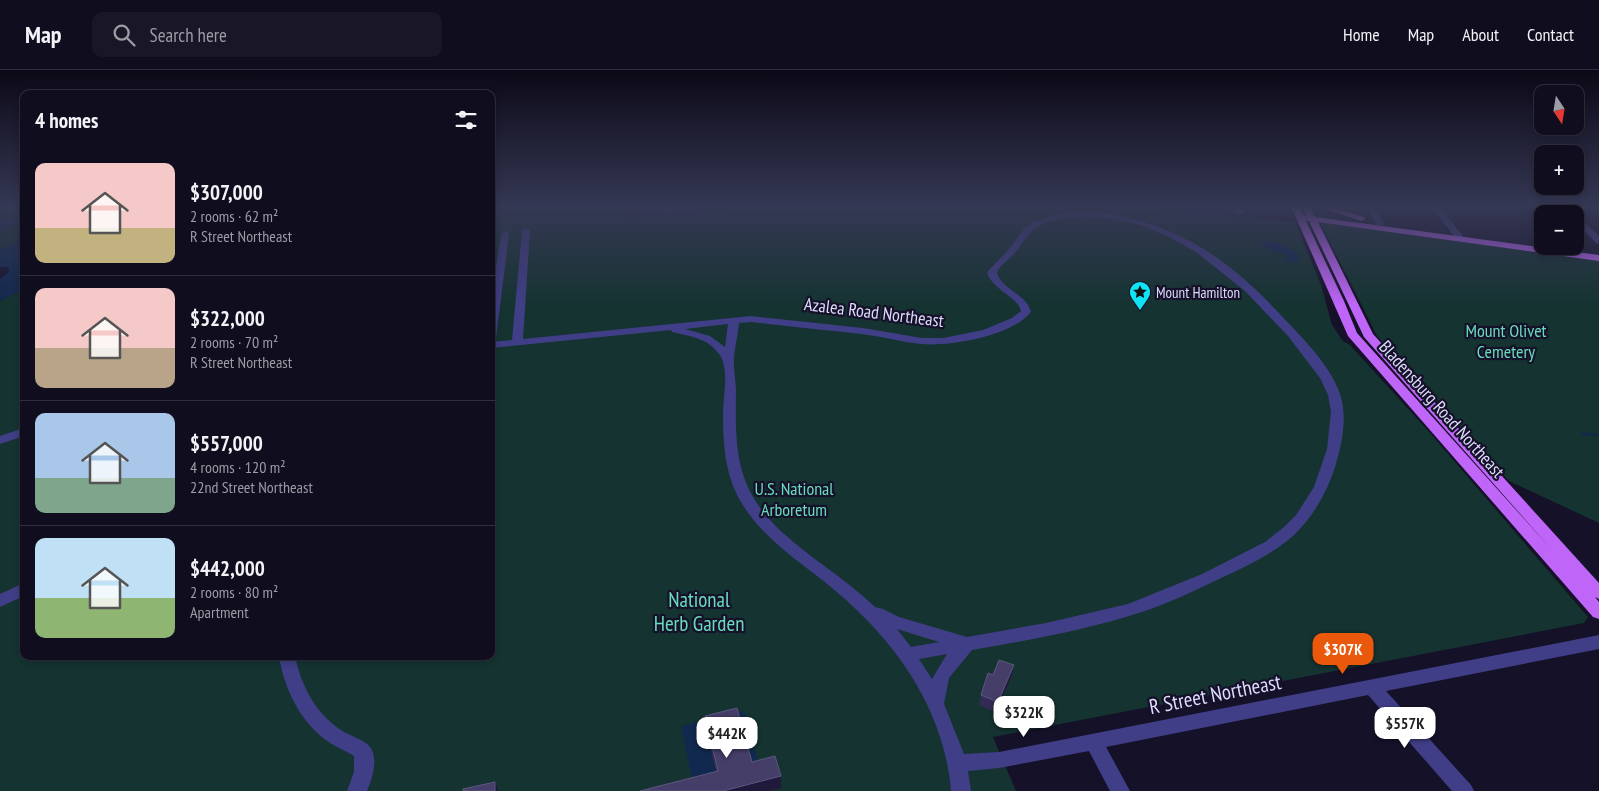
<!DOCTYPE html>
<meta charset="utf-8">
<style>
:root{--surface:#100d1f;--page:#191628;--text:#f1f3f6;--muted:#9c9ca4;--line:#302d3d;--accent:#ea580c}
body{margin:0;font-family:"PT Sans Narrow",sans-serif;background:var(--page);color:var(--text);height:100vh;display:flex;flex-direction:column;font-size:19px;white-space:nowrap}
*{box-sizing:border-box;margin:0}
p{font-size:16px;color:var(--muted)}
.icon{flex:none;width:28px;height:28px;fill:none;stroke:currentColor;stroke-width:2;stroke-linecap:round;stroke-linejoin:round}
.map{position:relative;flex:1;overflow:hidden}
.panel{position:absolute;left:20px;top:20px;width:475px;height:570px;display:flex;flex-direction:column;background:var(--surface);border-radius:10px;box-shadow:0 2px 8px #0003,0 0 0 1px var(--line)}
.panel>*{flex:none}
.needle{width:32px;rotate:168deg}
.buttons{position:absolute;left:1534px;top:15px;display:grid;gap:10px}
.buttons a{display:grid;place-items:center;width:50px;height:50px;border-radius:10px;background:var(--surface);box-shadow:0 2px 8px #0003,0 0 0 1px var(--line);font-size:25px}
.price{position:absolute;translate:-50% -42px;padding:0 11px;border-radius:10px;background:#fff;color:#222;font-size:16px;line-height:32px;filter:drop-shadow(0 1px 2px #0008)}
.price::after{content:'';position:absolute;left:50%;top:30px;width:15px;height:11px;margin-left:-8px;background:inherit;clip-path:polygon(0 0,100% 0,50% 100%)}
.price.on{background:var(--accent);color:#fff}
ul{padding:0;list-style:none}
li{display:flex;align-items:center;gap:15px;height:125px;padding:0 15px}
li+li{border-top:1px solid var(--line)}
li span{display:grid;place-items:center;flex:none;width:140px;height:100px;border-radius:10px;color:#555}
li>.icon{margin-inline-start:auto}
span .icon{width:60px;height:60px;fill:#fffc;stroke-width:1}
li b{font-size:21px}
h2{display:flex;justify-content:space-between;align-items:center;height:60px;padding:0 15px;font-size:21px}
header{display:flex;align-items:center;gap:30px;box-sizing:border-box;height:70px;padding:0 25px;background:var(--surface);border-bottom:1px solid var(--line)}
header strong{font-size:24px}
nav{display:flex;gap:28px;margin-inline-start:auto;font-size:18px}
.search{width:350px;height:45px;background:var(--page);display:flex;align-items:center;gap:12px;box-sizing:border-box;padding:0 18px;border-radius:10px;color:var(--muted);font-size:19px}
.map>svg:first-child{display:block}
.green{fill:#153331}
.water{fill:#11294e}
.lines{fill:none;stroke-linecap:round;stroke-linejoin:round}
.stream{stroke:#11294e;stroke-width:2.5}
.minor{fill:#403e86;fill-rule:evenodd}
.major{fill:#bf66f9;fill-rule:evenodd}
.wall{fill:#332b56}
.shaded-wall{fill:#1f193c}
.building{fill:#453e68;stroke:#5d577f}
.labels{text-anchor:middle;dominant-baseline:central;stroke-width:4.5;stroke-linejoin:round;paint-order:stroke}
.far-poi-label{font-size:15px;fill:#dedbfe;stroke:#151129;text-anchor:start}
.street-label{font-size:18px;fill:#dedbfe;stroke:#151129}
.park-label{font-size:18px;fill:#68dcbd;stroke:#151129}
.near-park-label{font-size:21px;fill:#68dcbd;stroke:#151129}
.near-street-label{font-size:21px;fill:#dedbfe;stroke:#151129}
</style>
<header>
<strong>Map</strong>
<div class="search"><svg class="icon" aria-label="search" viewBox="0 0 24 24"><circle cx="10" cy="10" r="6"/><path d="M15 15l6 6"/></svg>Search here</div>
<nav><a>Home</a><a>Map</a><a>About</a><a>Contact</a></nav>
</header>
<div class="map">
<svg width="1599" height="721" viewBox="0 0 1599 721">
<rect width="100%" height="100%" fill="#151129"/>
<!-- green -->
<g class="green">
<path d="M0 136H24V143L0 150Z"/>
<path d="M491 136H649L628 142V147L769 136H1130L1295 152 1321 215 1332 255 1343 271 1350 275 1431 364 1588 547 1584 553 993 667 1016 721H0V231L24 219V586H491Z"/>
<path d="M24 152V161L18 164V171L0 180V161Z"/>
<path d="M1320 152 1599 190V453L1509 411 1377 266Z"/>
</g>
<!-- water -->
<g class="water">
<path d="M24 143V152L0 161V150Z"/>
<path d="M24 161V219L0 231V209L9 202 8 197H0V180L17 171 18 164Z"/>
<path d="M1265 171C1276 171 1289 177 1298 185L1299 190 1294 193 1284 190 1287 186 1285 184 1270 181 1265 177 1255 175H1259Z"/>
<path d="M744 641 761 702 707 658 719 713 694 719 681 656Z"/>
</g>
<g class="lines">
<!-- stream -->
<path class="stream" d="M1583 364 1599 365"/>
<!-- minor -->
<g class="minor">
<path d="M685 136H715L711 138 660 143 656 140 660 137Z"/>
<path d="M1229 136H1237L1245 143 1238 145Z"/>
<path d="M1365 136H1373L1384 153 1383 155H1377Z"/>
<path d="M1431 136H1439L1463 166V170H1457Z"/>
<path d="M1562 136 1599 137V141L1566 138Z"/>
<path d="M1083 141C1165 147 1222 182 1277 241 1299 265 1329 292 1340 324 1347 345 1343 369 1337 390 1330 417 1315 445 1294 465 1273 484 1245 497 1219 509 1194 521 1169 533 1142 542 1087 560 1029 570 972 580L949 608 944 634 964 684 999 682 1599 565V579L1386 621 1471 715 1474 721H1452L1368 625 1106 677 1130 721H1110L1089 681 999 698 968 701 971 721H951C944 635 891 565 826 513 795 489 761 466 741 432 725 405 723 374 723 344 723 326 730 299 719 284 708 268 689 266 672 262L671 260 491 278V272L512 270 522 161 526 158 530 161 523 269 751 246 863 258 922 268H943L983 260 1012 248 1021 241C1017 226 994 221 987 203L989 200 1009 179 1024 159 1033 152 1055 145ZM1083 147 1114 149 1141 155 1169 167 1196 182 1245 221 1288 266 1320 308 1328 325 1331 342 1327 379 1314 417 1296 445 1284 457 1265 472 1202 504 1128 534 1046 553 967 567 899 547 883 539 875 537C847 510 813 490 783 463 736 420 735 382 736 321 736 310 733 298 734 287 735 276 738 265 739 253L751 252C788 256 824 260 861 264 881 266 901 272 921 274 950 277 1012 266 1031 242 1026 223 1003 221 997 203 1000 194 1009 190 1015 183 1020 177 1024 170 1029 164 1042 149 1064 148 1083 147ZM728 254 725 277 710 266 685 259ZM897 559 939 572 911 577ZM947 584 932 609 919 589Z"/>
<path d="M1575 143 1599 166V174L1596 173 1575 151Z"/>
<path d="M505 161 509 164 496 268 491 271V229L501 164Z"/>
<path d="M24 358V366L0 374V366Z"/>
<path d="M24 513V526L0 537V524Z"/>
<path d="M279 586H295C301 616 317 646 344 662 351 666 365 670 370 677 379 689 372 709 367 721H347L354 702V686C346 681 338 678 330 673 301 654 284 619 279 586Z"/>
</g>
<!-- major -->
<g class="major">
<path d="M1291 136H1299L1304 146H1306L1302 136H1310L1315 147 1599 185V191L1318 152 1373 264 1599 513V529L1595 527 1599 532V549L1593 547 1348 266ZM1306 151H1309L1364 267 1553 481 1357 263 1344 231Z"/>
<path d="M1316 136H1328L1366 148 1362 151Z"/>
</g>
</g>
<!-- wall -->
<g class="wall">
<path d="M993 605H1012L996 642 979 635 981 625Z"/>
<path d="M705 646 752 692 781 706V718L769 721H640L716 702 706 658Z"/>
</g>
<!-- shaded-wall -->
<g class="shaded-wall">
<path d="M1014 595 1012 605 996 642 998 632Z"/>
<path d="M781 706V718L769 721H723Z"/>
<path d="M495 712 498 720V721H495Z"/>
</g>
<!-- building -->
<g class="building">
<path d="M999 590 1014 595 998 632 981 625 988 603 993 605Z"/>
<path d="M737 638 752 692 775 686 781 706 723 721H640L718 701 705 646Z"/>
<path d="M495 712V721H463V719Z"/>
</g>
<!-- sky -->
<linearGradient id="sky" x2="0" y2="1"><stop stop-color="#0c0917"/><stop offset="0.58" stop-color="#353854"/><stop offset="1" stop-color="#353854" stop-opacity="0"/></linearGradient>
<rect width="1599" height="236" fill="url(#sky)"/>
<!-- icons -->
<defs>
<g id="sight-pin" transform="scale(1.125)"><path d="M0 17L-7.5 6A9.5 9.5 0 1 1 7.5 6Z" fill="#0ee4f6" stroke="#151129"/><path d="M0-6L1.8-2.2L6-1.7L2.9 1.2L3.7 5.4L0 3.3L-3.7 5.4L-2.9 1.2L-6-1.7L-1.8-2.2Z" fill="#111"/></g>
</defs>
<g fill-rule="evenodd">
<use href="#sight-pin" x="1140" y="222"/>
</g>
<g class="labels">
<!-- far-poi labels -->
<g class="far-poi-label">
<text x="1156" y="222">Mount Hamilton</text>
</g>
<!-- street labels -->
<g class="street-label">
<text transform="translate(874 242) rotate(7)">Azalea Road Northeast</text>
<text transform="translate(1442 339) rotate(48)">Bladensburg Road Northeast</text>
</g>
<!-- park labels -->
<g class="park-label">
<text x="1506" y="260">Mount Olivet<tspan x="1506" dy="21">Cemetery</tspan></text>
<text x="794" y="418">U.S. National<tspan x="794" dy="21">Arboretum</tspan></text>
</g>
<!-- near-park labels -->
<g class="near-park-label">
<text x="699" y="529">National<tspan x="699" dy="24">Herb Garden</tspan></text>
</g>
<!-- near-street labels -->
<g class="near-street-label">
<text transform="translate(1215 624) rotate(-11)">R Street Northeast</text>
</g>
</g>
</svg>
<div class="buttons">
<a><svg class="needle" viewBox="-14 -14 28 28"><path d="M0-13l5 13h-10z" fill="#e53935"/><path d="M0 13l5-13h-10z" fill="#9c9ca4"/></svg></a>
<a>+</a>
<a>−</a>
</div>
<b class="price on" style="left:1343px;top:605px">$307K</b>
<b class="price" style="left:1024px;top:668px">$322K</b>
<b class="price" style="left:1405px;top:679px">$557K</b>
<b class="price" style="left:727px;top:689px">$442K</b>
<section class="panel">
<h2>4 homes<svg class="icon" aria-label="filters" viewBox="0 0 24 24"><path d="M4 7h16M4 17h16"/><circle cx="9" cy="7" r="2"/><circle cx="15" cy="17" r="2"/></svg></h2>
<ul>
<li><span style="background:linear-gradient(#f6c9c9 65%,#c2b280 0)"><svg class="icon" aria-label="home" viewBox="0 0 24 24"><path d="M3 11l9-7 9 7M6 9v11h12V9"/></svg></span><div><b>$307,000</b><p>2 rooms · 62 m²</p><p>R Street Northeast</p></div></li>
<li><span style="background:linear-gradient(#f6c9c9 60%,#b9a48a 0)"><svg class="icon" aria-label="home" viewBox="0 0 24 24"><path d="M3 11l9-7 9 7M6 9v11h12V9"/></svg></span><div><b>$322,000</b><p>2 rooms · 70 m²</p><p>R Street Northeast</p></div></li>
<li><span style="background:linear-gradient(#a9c7e8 65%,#7fa58c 0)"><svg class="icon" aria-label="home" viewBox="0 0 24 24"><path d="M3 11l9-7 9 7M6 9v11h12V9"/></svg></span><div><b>$557,000</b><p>4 rooms · 120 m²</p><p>22nd Street Northeast</p></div></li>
<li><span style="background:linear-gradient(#bfe0f5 60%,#8fb573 0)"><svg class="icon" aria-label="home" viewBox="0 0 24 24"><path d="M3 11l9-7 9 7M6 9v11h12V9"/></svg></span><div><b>$442,000</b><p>2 rooms · 80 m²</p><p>Apartment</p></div></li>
</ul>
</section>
</div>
